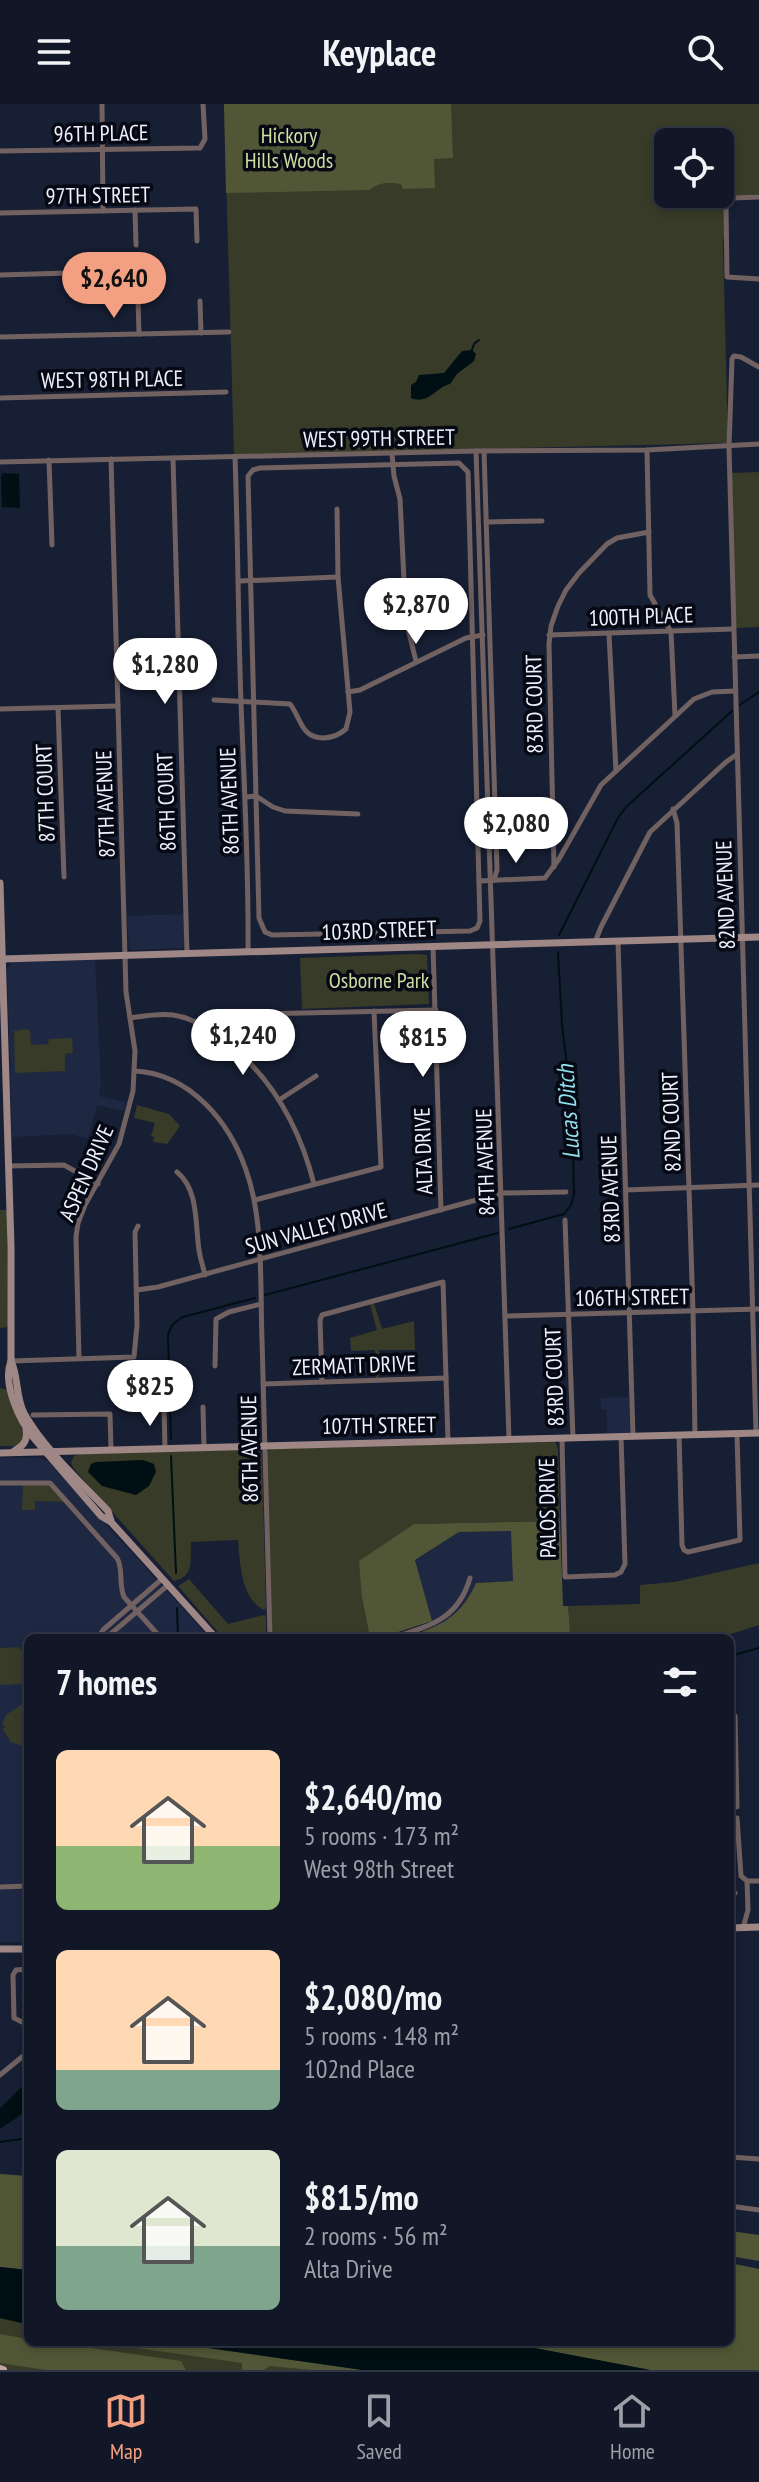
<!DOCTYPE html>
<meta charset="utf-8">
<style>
:root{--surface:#111727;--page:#1e2433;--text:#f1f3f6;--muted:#9c9fa7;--line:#303644;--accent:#f2a081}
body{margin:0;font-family:"PT Sans Narrow",sans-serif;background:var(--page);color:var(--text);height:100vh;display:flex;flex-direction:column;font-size:30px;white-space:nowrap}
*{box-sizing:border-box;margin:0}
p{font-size:26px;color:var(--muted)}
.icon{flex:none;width:44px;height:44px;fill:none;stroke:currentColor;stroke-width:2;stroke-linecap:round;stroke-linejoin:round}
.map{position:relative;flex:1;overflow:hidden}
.side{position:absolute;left:24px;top:1530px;width:710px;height:712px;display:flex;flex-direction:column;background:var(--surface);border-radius:12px;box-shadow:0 4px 12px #0003,0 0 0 2px var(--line)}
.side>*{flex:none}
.fabs{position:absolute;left:654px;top:24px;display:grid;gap:16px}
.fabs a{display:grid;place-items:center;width:80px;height:80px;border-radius:12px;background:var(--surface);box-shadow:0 4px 12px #0003,0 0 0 2px var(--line);font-size:40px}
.price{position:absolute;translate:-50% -68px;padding:0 18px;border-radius:28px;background:#fff;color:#222;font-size:26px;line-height:52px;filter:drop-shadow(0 2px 4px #0008)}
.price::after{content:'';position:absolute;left:50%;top:48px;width:24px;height:18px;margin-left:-12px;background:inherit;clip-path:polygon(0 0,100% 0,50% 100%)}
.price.active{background:var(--accent);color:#111}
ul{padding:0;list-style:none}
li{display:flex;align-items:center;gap:24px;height:200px;padding:0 32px}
li span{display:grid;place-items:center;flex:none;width:224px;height:160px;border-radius:12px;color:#555}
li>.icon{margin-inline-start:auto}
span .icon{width:96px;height:96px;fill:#fffc;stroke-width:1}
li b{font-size:34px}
h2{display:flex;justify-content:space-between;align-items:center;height:96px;padding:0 32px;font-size:34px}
header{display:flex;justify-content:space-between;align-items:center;height:104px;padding:0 32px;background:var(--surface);font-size:36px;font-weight:600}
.tabs{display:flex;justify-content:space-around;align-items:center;height:112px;border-top:2px solid var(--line);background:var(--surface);font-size:22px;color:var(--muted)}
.tabs a{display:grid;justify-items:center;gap:4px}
.tabs .active{color:var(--accent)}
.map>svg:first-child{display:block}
.built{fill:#1f2843}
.green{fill:#373b27;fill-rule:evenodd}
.forest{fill:#515736}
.water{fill:#000f13}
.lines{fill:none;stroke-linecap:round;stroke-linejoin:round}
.stream{stroke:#000f13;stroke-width:2}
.street{stroke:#716261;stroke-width:5}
.secondary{stroke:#9f8786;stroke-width:7}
.primary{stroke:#c3a4a3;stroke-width:8}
.labels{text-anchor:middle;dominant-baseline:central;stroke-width:7;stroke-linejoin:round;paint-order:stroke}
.street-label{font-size:22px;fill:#ecf1fd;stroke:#060913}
.park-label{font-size:22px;fill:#d2dda1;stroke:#060913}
.water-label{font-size:24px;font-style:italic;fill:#90dfec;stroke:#060913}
</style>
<header><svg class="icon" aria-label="menu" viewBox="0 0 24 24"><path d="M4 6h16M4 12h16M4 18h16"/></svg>Keyplace<svg class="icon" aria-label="search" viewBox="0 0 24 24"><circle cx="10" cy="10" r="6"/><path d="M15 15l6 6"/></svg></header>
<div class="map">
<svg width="759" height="2266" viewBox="0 0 759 2266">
<rect width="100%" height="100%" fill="#171f34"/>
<!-- built -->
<g class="built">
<path d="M184 810V839L182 844 132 846 129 844 127 812Z"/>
<path d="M95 854 101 979 99 992 126 998 124 1007 97 1001 88 1035 70 1030 12 1033 7 864 13 858Z"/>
<path d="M629 1293 630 1330 607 1331V1306L601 1305V1294Z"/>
<path d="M0 1354H37L48 1357 210 1534H28V1838H0Z"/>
<path d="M512 1427 513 1477 476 1479 469 1494 453 1513 434 1525 415 1457 459 1428Z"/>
</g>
<!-- green -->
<g class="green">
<path d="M224 0H759V90L730 93 723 139 728 339 234 351ZM668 38H720V90H668Z"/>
<path d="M759 368V523L735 524 731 369Z"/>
<path d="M415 850 427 851 429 900 302 905 300 854Z"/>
<path d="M26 925 30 927 31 941 48 940 49 935 72 934 73 949 65 950V967L15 969 14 927Z"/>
<path d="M137 1001 169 1010 180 1022 167 1040 153 1038 154 1033 151 1032 155 1019 134 1014Z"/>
<path d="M0 1106H7L8 1223 0 1224Z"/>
<path d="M374 1199 382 1225 414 1217 415 1246H379V1274H376L375 1246 351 1247 350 1234 377 1226 370 1201Z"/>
<path d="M0 1284 8 1286C12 1302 23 1320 24 1337L17 1342H0Z"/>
<path d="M555 1338 558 1344 560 1417 414 1420 362 1494 370 1534H272L266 1349 270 1345Z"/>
<path d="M257 1345 262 1350 266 1504 264 1506C241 1495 240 1459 238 1436L191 1438C190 1456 195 1472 174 1477L74 1365 71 1359 74 1352 79 1350Z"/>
<path d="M23 1380H47L64 1398 35 1397V1406H22Z"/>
<path d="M759 1459V1521L718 1534H568L570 1526 568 1502 640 1500V1481L674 1478Z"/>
<path d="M189 1475 228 1520 264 1511 266 1512V1534H223L178 1482Z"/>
<path d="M19 1543 22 1547 23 1580 0 1581V1544Z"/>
<path d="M22 1600 26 1602 28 1644 11 1638 2 1624 6 1623 2 1620 6 1611Z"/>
<path d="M0 2214 28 2218V2238H166L274 2253 275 2262 311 2266H0Z"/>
</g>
<!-- forest -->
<g class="forest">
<path d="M224 0H451L453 54 434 55 435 84 403 85 401 80C390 78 378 78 370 86L226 89Z"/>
<path d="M560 1417 563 1502H568L570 1526 568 1534H403C438 1523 460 1515 476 1479L513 1477 511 1427 459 1428 415 1456 432 1517 380 1534H370L362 1494 359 1457 414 1420Z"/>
<path d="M0 2070 28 2072V2166L0 2163Z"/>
<path d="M730 2127 759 2131V2157L730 2152Z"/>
<path d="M730 2159 759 2165V2266H650L503 2238H730Z"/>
<path d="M0 2230 28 2235V2238H50L181 2257 186 2266H46L0 2259Z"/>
<path d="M95 2238H166L363 2266H311L269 2262 264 2266H242V2259Z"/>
</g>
<!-- water -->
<g class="water">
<path d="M472 246 476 250 474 257 457 270 450 280C436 283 429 301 411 294V281L416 278 419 271 444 269 462 247Z"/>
<path d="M3 369 19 370 20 404 2 403 1 372Z"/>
<path d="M143 1356 154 1360 156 1368 149 1382 136 1391 102 1382 88 1368 91 1360 96 1358Z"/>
<path d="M28 1977V2006L0 2025V2004Z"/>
<path d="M0 2163 28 2166V2218L21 2219 0 2214Z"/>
<path d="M166 2238H503L650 2266H363Z"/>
</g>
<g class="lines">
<!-- stream -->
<g class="stream">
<path d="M472 246 474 240 479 236"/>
<path d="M738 602 759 588"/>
<path d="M559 831 618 714 626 703 732 607"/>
<path d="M509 1125 564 1110 571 1101 574 1090 572 1002 562 921 558 848"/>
<path d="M265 1191 498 1129"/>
<path d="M171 1335 168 1232C170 1222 174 1218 183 1213L255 1194"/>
<path d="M171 1352 176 1469"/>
<path d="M177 1504 178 1534"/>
<path d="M730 1552 759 1544"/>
<path d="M0 2038 28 2034"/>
</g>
<!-- street -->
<g class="street">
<path d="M102 0 103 107"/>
<path d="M0 47 200 44 205 35 203 0"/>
<path d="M759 93 732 94 728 96 726 101 727 173 759 175"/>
<path d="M135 106 136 141"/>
<path d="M0 109 196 105 197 137"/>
<path d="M0 171 69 169"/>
<path d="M138 195 139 230"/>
<path d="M200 197 201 229"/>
<path d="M0 233 229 228"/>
<path d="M0 294 226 288"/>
<path d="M647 346 650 491 671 528 675 611"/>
<path d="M476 347 509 1335"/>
<path d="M484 347 497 766 494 776"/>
<path d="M392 350 394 372 400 395 406 517 416 557"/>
<path d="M235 353C238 435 238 516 241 598 244 681 249 764 248 848"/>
<path d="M173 354 187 849"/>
<path d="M49 356 52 441"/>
<path d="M0 358 476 347 647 346 759 340"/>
<path d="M459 359 468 368 480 817 477 824 470 827 272 831 265 828 259 814 248 372 253 366 260 364Z"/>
<path d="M486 418 542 417"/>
<path d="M240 477 338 473"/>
<path d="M609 530 616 667"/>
<path d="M549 531 733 525"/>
<path d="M734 553 759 552"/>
<path d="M348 588 360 586 466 534 483 531"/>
<path d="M214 596 290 600C301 614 301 634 323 634 333 634 339 631 346 625L350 608 338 473 337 405"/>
<path d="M58 604 64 773"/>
<path d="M0 605 118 602"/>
<path d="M246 693 256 692 273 703 285 707 358 710"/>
<path d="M673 705 677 719 693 1207 695 1331"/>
<path d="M554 763 549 540 551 522 558 502 566 486 579 469 607 440 617 434 649 428"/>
<path d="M479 777 545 774 559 755 601 681 694 595 712 588 735 587"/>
<path d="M618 837 633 1332"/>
<path d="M595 838 601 823 650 728 726 658 736 651"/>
<path d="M433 842 441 1106"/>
<path d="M130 914C144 912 158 909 173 911 194 914 212 926 228 939 273 975 300 1025 314 1080"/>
<path d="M226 938C235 925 242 913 258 910L436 906"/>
<path d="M135 967C190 970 229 1017 246 1066 264 1116 260 1182 262 1236 265 1335 267 1434 270 1534"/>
<path d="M279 996 316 972"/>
<path d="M8 1062 64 1061 98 1080"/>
<path d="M177 1068C199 1086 195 1120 199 1146 200 1154 203 1162 205 1171"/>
<path d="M626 1086 759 1081"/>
<path d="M255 1096 381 1063 374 907"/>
<path d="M565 1116 573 1334"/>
<path d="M137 1186 158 1183 502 1089 566 1088"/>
<path d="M505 1212 759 1205"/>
<path d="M79 1254 76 1133 78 1119 85 1101 119 1040 133 987 135 947 126 888 111 355"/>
<path d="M11 1257 134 1253 137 1221 135 1128 138 1122"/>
<path d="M215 1262 216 1215 229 1208 261 1200"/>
<path d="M322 1278 320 1216 322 1211 443 1178 448 1337"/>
<path d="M263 1280 446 1274"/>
<path d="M164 1303 165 1345"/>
<path d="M203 1303 204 1344"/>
<path d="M33 1311 110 1310 111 1345"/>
<path d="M756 1329 729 343 732 255 734 252 741 253 759 263"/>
<path d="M679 1331 682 1441 684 1446 688 1448 740 1436 737 1330"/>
<path d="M562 1334 565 1473 615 1471 621 1468 625 1460 621 1332"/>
<path d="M0 1379H50L117 1454C124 1466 118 1479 124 1493L161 1534"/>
<path d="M98 1534 103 1526 162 1475"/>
<path d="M106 1534 168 1481"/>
<path d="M392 1534C429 1522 458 1516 470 1474"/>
<path d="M730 1612H735L737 1703"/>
<path d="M737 1714 741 1772 747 1777 748 1806 743 1824"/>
<path d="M747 1777H759"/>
<path d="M0 1783 28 1782"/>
<path d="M730 1789H735"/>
<path d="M28 1865 16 1866 13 1871 14 1914 22 1918 28 1917"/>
<path d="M0 1971 28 1948"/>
<path d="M730 2053 759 2055"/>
<path d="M730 2102 759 2106"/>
</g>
<!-- secondary -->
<g class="secondary">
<path d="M0 779 11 1142V1257C2 1279 19 1315 32 1332L101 1412 111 1418 216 1534"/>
<path d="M2 855 759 833"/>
<path d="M11 1257C19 1273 15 1294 25 1311 46 1347 80 1377 108 1407L111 1417"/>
<path d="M14 1347C23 1342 28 1337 26 1326"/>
<path d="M0 1349 759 1329"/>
<path d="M730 1824 759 1823"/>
<path d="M0 1845H28"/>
</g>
<!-- primary -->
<path class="primary" d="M0 2265 3 2266"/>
</g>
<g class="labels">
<!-- street labels -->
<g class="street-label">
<text transform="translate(101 29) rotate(-1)">96TH PLACE</text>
<text transform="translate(98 91) rotate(-1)">97TH STREET</text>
<text transform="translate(112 275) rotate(-1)">WEST 98TH PLACE</text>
<text transform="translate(379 334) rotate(-1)">WEST 99TH STREET</text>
<text transform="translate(641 512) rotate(-2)">100TH PLACE</text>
<text transform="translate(534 600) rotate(-91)">83RD COURT</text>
<text transform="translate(45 689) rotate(-92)">87TH COURT</text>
<text transform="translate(229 697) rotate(-92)">86TH AVENUE</text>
<text transform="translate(166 698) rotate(-92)">86TH COURT</text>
<text transform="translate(105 700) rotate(-92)">87TH AVENUE</text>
<text transform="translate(725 791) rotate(-92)">82ND AVENUE</text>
<text transform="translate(379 826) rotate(-2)">103RD STREET</text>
<text transform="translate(671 1018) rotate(-92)">82ND COURT</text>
<text transform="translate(423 1047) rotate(-92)">ALTA DRIVE</text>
<text transform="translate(485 1058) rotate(-92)">84TH AVENUE</text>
<text transform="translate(86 1069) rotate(-66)">ASPEN DRIVE</text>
<text transform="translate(610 1085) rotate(-92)">83RD AVENUE</text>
<text transform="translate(316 1124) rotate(-15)">SUN VALLEY DRIVE</text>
<text transform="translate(632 1193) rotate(-1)">106TH STREET</text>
<text transform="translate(354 1261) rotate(-2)">ZERMATT DRIVE</text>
<text transform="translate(554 1273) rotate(-92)">83RD COURT</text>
<text transform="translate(379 1321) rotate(-1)">107TH STREET</text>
<text transform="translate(249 1345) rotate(-91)">86TH AVENUE</text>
<text transform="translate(547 1404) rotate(-91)">PALOS DRIVE</text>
</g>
<!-- park labels -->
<g class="park-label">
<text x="289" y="31">Hickory<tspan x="289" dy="25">Hills Woods</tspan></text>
<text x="379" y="876">Osborne Park</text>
</g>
<!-- water labels -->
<g class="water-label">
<text transform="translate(568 1008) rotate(-94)">Lucas Ditch</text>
</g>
</g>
</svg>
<div class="fabs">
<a><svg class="icon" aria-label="locate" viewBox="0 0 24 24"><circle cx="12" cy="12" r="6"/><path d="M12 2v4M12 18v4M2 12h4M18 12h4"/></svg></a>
</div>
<b class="price active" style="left:114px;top:216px">$2,640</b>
<b class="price" style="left:416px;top:542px">$2,870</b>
<b class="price" style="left:165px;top:602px">$1,280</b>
<b class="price" style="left:516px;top:761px">$2,080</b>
<b class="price" style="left:243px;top:973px">$1,240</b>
<b class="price" style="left:423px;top:975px">$815</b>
<b class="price" style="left:150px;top:1324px">$825</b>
<section class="side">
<h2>7 homes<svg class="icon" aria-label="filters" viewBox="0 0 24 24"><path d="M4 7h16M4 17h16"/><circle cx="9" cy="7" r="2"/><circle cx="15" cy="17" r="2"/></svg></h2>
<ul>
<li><span style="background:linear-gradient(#ffd9b3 60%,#8fb573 0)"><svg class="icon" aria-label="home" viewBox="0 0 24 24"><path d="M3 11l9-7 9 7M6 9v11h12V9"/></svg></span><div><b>$2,640/mo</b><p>5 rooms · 173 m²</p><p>West 98th Street</p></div></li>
<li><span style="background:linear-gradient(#ffd9b3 75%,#7fa58c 0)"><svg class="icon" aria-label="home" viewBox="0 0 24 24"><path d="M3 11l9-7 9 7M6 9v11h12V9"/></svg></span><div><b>$2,080/mo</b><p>5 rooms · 148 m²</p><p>102nd Place</p></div></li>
<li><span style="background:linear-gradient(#dfe7d0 60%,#7fa58c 0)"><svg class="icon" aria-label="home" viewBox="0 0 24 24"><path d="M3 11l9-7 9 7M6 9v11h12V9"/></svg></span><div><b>$815/mo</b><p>2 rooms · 56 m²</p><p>Alta Drive</p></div></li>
</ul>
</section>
</div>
<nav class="tabs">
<a class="active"><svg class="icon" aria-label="map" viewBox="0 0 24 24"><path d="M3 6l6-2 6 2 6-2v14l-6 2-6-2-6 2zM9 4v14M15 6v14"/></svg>Map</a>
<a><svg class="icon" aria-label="saved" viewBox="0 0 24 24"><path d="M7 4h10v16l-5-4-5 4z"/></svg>Saved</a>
<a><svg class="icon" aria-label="home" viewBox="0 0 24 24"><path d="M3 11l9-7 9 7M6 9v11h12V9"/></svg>Home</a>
</nav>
